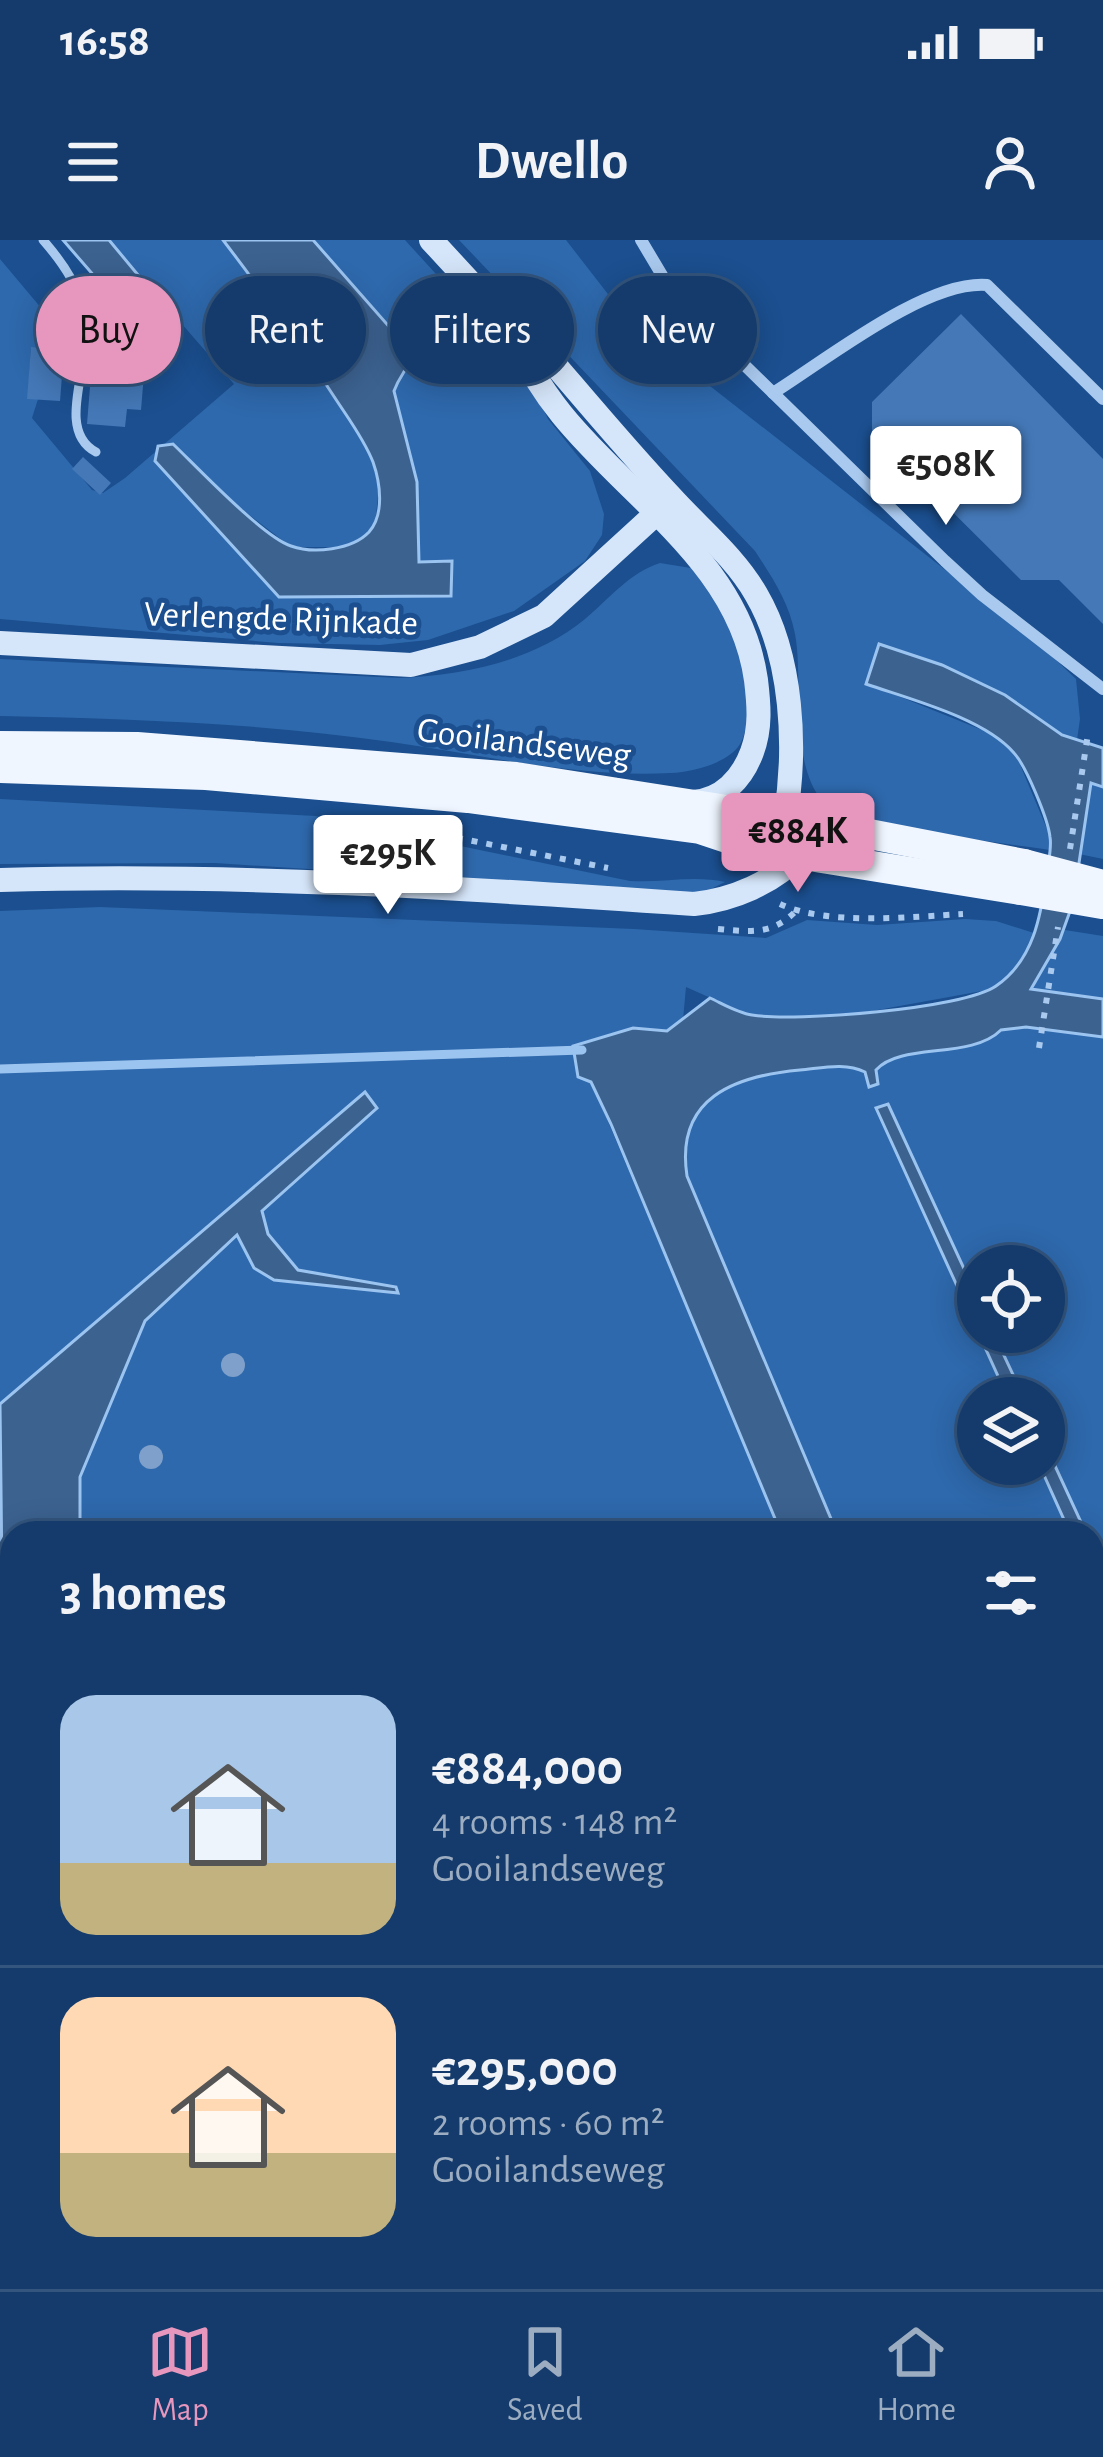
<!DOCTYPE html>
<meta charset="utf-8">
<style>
:root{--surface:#143b6b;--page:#1d4271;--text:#f1f3f6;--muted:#9dadc1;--line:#33557e;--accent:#e797bd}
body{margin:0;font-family:"Alegreya Sans",sans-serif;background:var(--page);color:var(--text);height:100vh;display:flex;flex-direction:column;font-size:45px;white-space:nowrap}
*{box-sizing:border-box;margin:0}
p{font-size:39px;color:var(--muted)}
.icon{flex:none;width:66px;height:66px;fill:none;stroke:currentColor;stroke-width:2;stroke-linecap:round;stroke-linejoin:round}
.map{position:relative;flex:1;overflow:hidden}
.panel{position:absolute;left:0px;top:1281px;width:1104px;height:768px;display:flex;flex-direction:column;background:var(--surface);border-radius:36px 36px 0 0;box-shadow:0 6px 30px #0003,0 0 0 3px var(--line)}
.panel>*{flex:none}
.top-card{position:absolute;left:36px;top:36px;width:1032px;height:108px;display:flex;gap:24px}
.controls{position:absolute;left:957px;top:1005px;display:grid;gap:24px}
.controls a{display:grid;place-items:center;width:108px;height:108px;border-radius:50%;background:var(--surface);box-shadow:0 6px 30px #0003,0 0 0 3px var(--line);font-size:60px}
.price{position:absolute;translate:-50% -102px;padding:0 27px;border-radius:12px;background:#fff;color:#222;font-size:39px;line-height:78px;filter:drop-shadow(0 3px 6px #0008)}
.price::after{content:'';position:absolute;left:50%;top:72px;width:36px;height:27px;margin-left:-18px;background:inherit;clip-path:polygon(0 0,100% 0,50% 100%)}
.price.active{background:var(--accent);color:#111}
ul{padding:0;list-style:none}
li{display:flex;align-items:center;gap:36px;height:300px;padding:0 60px}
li+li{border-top:3px solid var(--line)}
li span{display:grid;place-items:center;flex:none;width:336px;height:240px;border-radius:36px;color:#555}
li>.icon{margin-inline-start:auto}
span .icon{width:144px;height:144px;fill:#fffc;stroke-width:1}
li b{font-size:51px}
h2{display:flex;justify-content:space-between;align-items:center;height:144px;padding:0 60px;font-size:51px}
.pill{padding:0 42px;border-radius:54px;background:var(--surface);box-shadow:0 6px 30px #0003,0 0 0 3px var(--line);font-size:42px;line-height:108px}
.pill.active{background:var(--accent);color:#111}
.status{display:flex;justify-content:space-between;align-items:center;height:84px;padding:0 60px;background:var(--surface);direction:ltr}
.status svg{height:33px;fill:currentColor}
header{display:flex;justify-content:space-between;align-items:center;height:156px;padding:0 60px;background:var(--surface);font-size:54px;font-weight:700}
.tab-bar{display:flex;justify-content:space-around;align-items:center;height:168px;border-top:3px solid var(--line);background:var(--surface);font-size:33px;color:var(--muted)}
.tab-bar a{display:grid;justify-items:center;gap:6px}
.tab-bar .active{color:var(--accent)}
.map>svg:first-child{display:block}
.green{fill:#2e69ad}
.water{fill:#3c6290;stroke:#9cc4f0;stroke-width:3}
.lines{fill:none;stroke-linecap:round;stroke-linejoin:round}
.stream{stroke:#9cc4f0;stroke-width:9}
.building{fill:#4478b7}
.path{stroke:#a9c9ee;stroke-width:6;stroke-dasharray:6 9;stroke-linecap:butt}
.lane{stroke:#a9c9ee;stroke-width:9}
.street{stroke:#a9c9ee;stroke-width:12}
.secondary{stroke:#d6e6fa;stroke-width:24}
.primary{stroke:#f0f6ff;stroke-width:30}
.primary-bridge{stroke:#f0f6ff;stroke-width:30}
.tree{fill:#7ea0ca}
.labels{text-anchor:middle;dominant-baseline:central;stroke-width:10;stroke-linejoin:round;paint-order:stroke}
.street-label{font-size:36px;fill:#fff;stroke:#1b4f8f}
</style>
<div class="status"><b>16:58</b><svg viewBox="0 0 49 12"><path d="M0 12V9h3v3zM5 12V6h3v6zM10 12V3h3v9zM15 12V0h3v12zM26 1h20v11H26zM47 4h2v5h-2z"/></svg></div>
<header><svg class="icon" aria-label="menu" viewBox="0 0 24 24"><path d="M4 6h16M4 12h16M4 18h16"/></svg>Dwello<svg class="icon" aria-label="person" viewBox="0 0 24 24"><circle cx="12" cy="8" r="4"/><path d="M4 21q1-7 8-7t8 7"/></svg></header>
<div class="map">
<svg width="1103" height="2049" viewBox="0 0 1103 2049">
<rect width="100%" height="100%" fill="#1b4f8f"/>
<!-- green -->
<g class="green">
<path d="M109 0H223L315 126 362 200 372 221 379 248 375 284 357 302 341 307H291L226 257 173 204 256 331 279 357 419 322 417 242 394 151C404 124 416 130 400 99L313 0H405L527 134 548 179 590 231 604 274 602 295 585 321 514 371 428 400 380 405 278 403 0 379V19L68 100 59 109 31 108 28 155 39 156 32 178 92 250 103 253 125 238 234 144Z"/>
<path d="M459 0H566L632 85 1035 400 1076 439 1080 479 1077 500C1049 491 1029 469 1004 455 966 433 922 417 880 404L866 443 992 494 1016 515 1050 596V610C1007 604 964 598 921 592 895 588 864 587 840 575 784 546 805 445 795 394 789 362 772 337 755 311Z"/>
<path d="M660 323 697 329C709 350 724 370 734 392 745 417 756 485 738 507 724 524 693 532 671 533 576 538 484 515 391 502 261 483 131 479 0 476V419L400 438C464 435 534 421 585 379 610 358 629 333 660 323Z"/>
<path d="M1091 542 1103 547V619L1079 614Z"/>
<path d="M0 559 316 576 630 641C662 643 694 635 725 642L707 651 682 653 215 623 0 624Z"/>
<path d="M100 667 634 689 766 698 807 680 877 685 965 679 996 681 1037 694 1013 730 993 749 839 777 749 775 686 747 683 780 667 791 633 788 591 841 781 1293H12V2037H1092V2027L1101 2049H0V671Z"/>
<path d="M1065 690 1103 696V759L1031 749Z"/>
<path d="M1026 787 1103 797V1330L1092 1306V1293H1086L1044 1202V1158H1024L993 1092H1044V1026H978V1059L888 864 876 869 1008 1158H978V1224H1039L1070 1293H837L687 936C675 858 734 836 800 830 822 828 845 822 865 832L869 846C873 837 876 826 885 821 916 805 973 819 1000 790Z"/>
<path d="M1092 1341 1103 1365V1895L1092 1870Z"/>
</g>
<!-- water -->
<g class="water">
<path d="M63 0H109L148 47 162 88 148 91 128 75Z"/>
<path d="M223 0H313L400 99C416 131 404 124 394 151L417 242 419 322 452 321 451 356 279 357 155 221 158 206 173 204C196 226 263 297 291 306 313 314 352 310 369 292 385 274 380 242 373 222 364 199 348 178 335 158 300 104 262 51 223 0Z"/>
<path d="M879 404 942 425 1005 455 1062 495 1103 508V547L1091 543 1073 663 1060 699 1031 749 1103 759V797L1026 787 1001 790C971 820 901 802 876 830L878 844 869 847 865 832C845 822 822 828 800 830 734 836 675 858 687 936L837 1293H781L611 884 591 842 578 837 573 806 633 788 667 791 710 758C723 764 738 773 752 775 795 782 963 769 996 746 1034 720 1041 675 1047 633 1048 622 1052 608 1050 597 1048 579 1026 526 1014 513 984 478 909 459 866 444Z"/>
<path d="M365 852 377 868 262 971 268 994 298 1030 396 1047 398 1053 274 1040 254 1028 237 995 145 1081 80 1237V1293H12V1342L2 1338 0 1164Z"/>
<path d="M888 864 978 1059V1092L876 868Z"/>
<path d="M978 1092H993L1024 1158H1008Z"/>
<path d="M1044 1202 1086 1293H1070L1039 1224H1044Z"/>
<path d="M0 1638 12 1649V1877L0 1867Z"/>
<path d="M1092 1870 1103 1895V2049L1092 2027Z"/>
<path d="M142 2037H235L228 2049H147Z"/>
</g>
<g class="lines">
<!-- stream -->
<path class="stream" d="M0 829 582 810"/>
</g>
<!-- building -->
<g class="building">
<path d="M961 74 1103 219V384L1059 340H1021L872 192V162Z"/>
<path d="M31 107 64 110 60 161 27 159Z"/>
<path d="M92 122 130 125V132L144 134 141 170 127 169 125 187 87 184Z"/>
<path d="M83 217 111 243 100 255 72 229Z"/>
</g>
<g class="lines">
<!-- path -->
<g class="path">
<path d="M398 586 608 628"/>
<path d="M1070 609 1088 494"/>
<path d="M780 664C828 686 910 677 963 674"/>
<path d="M718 689C751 692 772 695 796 671"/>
<path d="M1039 808 1058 687"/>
<path d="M0 1399 12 1411"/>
<path d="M477 2037 484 2049"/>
</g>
<!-- lane -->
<path class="lane" d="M43 0C64 24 81 49 86 82 92 122 54 190 96 212"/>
<!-- street -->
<g class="street">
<path d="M641 0 675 57 945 321 982 355 1103 449"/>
<path d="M773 153C826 120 926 40 987 45L1103 159"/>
</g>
<!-- secondary -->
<g class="secondary">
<path d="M431 0 513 89 531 97C577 150 622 205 671 257 699 288 735 317 756 354 793 417 797 509 785 579L764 590 726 593"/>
<path d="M513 89C559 228 735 289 756 440 759 465 761 488 752 512 742 539 722 560 693 562"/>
<path d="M0 403 411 425 480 407 544 376 672 259"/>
<path d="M0 640C231 633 463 648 694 664 732 660 774 643 801 613"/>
</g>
<!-- primary -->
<g class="primary">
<path d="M0 506 137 507 516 537 828 586 1024 624"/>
<path d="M0 528 206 535 468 558 700 589 754 607 1021 650"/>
</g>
<!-- primary-bridge -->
<g class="primary-bridge">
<path d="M1024 624 1103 645"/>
<path d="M1021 650 1102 664"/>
</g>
</g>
<!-- trees -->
<g class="tree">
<circle cx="233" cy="1125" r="12"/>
<circle cx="151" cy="1217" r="12"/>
</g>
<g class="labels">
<!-- street labels -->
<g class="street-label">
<text transform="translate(281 379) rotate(2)">Verlengde Rijnkade</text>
<text transform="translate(524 503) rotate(7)">Gooilandseweg</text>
</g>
</g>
</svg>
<div class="controls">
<a><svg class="icon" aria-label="locate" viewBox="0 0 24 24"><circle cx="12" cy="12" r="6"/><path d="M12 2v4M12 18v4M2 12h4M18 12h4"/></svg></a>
<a><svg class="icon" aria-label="layers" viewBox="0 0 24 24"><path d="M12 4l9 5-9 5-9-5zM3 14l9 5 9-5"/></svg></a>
</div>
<b class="price" style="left:946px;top:288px">€508K</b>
<b class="price active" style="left:798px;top:655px">€884K</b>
<b class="price" style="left:388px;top:677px">€295K</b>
<div class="top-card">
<a class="pill active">Buy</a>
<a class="pill">Rent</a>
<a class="pill">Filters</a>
<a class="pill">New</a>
</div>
<section class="panel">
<h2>3 homes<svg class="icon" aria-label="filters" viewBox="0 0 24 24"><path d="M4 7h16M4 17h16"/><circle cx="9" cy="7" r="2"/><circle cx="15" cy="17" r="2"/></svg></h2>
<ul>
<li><span style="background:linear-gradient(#a9c7e8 70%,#c2b280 0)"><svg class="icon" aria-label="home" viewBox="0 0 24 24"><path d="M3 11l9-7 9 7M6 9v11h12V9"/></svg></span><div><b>€884,000</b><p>4 rooms · 148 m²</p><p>Gooilandseweg</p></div></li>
<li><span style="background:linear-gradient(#ffd9b3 65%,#c2b280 0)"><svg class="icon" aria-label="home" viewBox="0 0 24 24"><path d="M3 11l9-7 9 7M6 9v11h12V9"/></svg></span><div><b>€295,000</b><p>2 rooms · 60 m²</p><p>Gooilandseweg</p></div></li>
</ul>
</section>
</div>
<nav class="tab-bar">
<a class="active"><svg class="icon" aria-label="map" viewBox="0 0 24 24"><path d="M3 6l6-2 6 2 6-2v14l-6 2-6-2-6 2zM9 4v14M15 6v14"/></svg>Map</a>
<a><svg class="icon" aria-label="saved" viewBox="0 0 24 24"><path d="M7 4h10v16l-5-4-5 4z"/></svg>Saved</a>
<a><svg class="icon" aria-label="home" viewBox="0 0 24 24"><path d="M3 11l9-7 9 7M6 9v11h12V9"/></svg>Home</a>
</nav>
